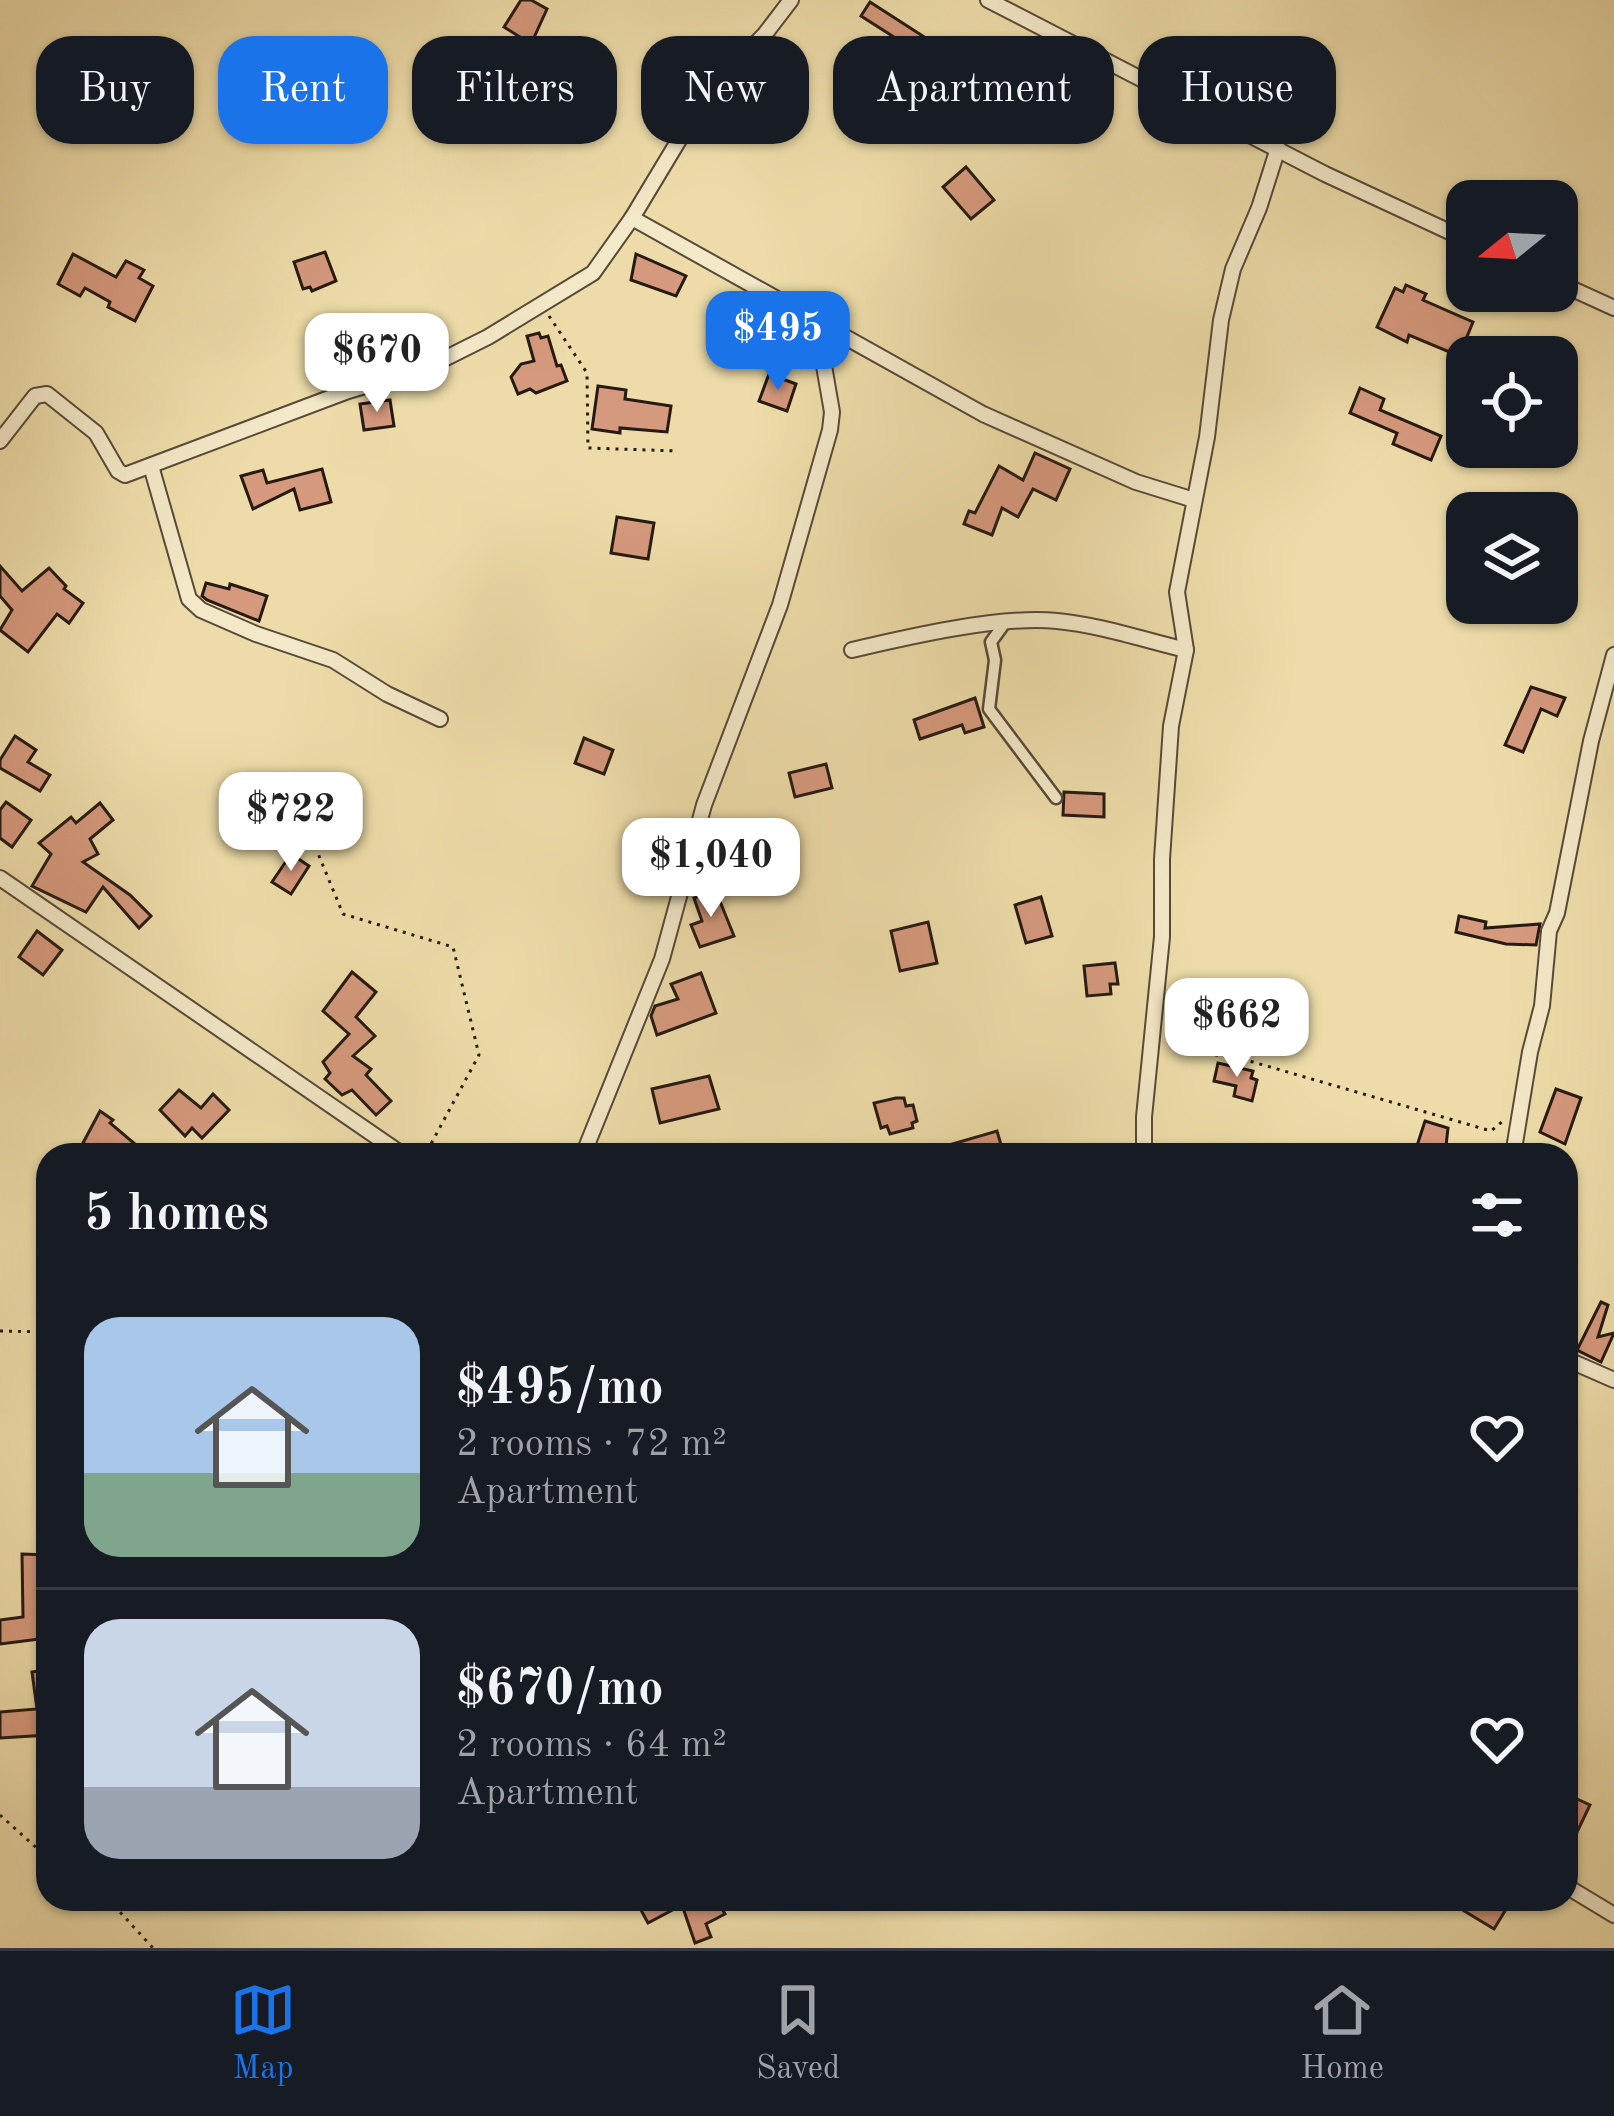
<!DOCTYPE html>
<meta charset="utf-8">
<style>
:root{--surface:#171b24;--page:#242831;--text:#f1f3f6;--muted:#9ea1a6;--line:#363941;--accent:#1a73e8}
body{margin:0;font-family:"Old Standard TT",serif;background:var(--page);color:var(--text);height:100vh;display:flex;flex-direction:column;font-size:45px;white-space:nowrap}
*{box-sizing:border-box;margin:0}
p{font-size:39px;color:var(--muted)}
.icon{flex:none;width:66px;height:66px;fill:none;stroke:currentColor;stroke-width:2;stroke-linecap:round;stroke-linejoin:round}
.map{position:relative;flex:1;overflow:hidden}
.side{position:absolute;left:36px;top:1143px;width:1542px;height:768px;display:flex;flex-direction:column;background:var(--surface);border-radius:36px;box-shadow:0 3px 9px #0004}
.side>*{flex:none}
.hud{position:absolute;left:36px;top:36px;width:1542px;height:108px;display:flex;gap:24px}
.needle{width:78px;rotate:252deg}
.buttons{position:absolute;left:1446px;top:180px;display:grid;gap:24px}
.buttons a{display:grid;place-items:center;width:132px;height:132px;border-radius:24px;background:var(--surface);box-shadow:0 3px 9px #0004;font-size:60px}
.price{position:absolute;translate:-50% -102px;padding:0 27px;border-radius:24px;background:#fff;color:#222;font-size:39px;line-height:78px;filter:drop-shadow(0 3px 6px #0008)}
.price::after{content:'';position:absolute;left:50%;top:72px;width:36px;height:27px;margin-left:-18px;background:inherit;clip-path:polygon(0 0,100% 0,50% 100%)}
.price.selected{background:var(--accent);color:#fff}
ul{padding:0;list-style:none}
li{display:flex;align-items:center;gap:36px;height:300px;padding:0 48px}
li+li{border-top:3px solid var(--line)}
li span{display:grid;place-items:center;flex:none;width:336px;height:240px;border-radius:36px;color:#555}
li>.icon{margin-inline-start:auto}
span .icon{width:144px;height:144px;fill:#fffc;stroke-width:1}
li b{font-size:51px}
h2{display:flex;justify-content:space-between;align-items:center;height:144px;padding:0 48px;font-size:51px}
.pill{padding:0 42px;border-radius:36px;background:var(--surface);box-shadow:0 3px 9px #0004;font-size:42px;line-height:108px}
.pill.selected{background:var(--accent);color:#fff}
.tabs{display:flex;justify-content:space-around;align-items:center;height:168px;border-top:3px solid var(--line);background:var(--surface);font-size:33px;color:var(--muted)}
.tabs a{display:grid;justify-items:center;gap:6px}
.tabs .selected{color:var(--accent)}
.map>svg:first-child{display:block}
.building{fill:#d5997d;stroke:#271a13;stroke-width:3}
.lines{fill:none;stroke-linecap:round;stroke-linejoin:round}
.pedestrian-casing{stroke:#584a38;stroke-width:15}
.minor-casing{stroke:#584a38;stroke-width:18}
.path{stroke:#271a13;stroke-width:3;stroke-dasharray:3 6;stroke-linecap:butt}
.pedestrian{stroke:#f3e8c7;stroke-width:10}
.minor{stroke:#f3e8c7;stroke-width:14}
</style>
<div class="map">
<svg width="1614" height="1948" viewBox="0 0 1614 1948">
<rect width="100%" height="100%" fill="#eddca9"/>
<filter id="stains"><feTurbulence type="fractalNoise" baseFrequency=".00167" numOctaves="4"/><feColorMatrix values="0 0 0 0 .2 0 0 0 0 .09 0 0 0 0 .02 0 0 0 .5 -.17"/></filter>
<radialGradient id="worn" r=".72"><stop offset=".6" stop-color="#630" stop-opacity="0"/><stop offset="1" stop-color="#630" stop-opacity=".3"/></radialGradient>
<!-- building -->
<g class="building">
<path d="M521 0H531L547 9 531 44 504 27Z"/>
<path d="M870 2 963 62 955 76 861 16Z"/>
<path d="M966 167 994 200 971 219 943 187Z"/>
<path d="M325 252 336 281 312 291 310 287 303 289 294 262Z"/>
<path d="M73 254 116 277 126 261 144 270 139 278 153 286 135 321 108 307 110 302 85 288 80 296 58 284Z"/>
<path d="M636 254 686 276 676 296 631 280Z"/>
<path d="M1406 285 1426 294 1423 300 1473 322 1459 356 1409 335 1407 342 1377 327 1395 288 1403 292Z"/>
<path d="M539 333 541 338 548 336 557 366 561 365 567 381 536 393 530 389 518 394 511 377 521 364 534 361 527 336Z"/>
<path d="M769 374 796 384 787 411 759 401Z"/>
<path d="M598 386 626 390 625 399 671 406 667 432 620 428V433L592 429Z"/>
<path d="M1360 388 1384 399 1380 410 1441 436 1431 460 1393 444 1397 433 1350 413Z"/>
<path d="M390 400 394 426 364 430 360 404Z"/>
<path d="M1035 453 1070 469 1056 500 1033 489 1018 517 1002 508 992 535 964 524 969 511 975 513 999 466 1023 480Z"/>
<path d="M322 469 331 502 300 510 294 489 253 509 241 476 263 470 267 483Z"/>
<path d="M617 517 654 523 648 559 611 553Z"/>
<path d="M0 566 22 591 49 568 66 586 64 589 83 603 69 623 57 614 28 652 0 630 12 610 0 596Z"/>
<path d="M206 583 229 589 230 584 267 596 259 621 207 600 202 596Z"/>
<path d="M1531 687 1565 698 1557 716 1541 709 1523 752 1505 745Z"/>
<path d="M975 698 984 727 965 733 962 725 920 739 914 720Z"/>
<path d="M15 736 36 750 28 762 50 775 40 791 0 768V760Z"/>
<path d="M584 738 613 750 604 774 575 763Z"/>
<path d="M826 764 832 788 795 797 789 773Z"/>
<path d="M1064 792 1104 794V817L1063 815Z"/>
<path d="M6 802 31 820 12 847 0 838V810Z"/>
<path d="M100 803 113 820 90 839 98 854 83 862 130 895 151 916 139 928 103 887 86 912 32 886 51 854 39 843 71 817 76 823Z"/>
<path d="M291 854 309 866 291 894 272 882Z"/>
<path d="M715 889 734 936 700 947 691 925 702 921 694 898Z"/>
<path d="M1041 897 1052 936 1026 943 1015 905Z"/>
<path d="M1459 916 1486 922 1485 928 1540 924 1536 945 1506 944 1456 932Z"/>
<path d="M928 922 937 963 900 971 891 931Z"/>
<path d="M37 931 62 950 43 975 19 957Z"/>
<path d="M1115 963 1118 984H1110L1111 994 1087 996 1084 966Z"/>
<path d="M352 972 376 992 356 1017 375 1036 353 1056 371 1069 366 1075 391 1101 376 1115 352 1090 342 1095 325 1079 330 1073 323 1062 349 1034 323 1011Z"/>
<path d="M701 973 716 1013 657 1035 651 1016 655 1006 678 999 671 984Z"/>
<path d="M1218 1063 1253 1071 1251 1078 1257 1080 1252 1101 1234 1096 1236 1086 1214 1081Z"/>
<path d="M709 1076 719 1109 660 1123 652 1089Z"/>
<path d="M1556 1089 1581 1098 1565 1144 1540 1132Z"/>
<path d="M179 1090 201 1108 213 1094 229 1110 202 1138 192 1128 185 1136 160 1110Z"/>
<path d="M896 1098H904L906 1106 913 1105 917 1121 912 1123 913 1128 890 1134 887 1126 881 1128 874 1103Z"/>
<path d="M100 1111 113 1120 110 1123 148 1155H104L83 1143Z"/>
<path d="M1425 1121 1448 1128 1445 1155H1414Z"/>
<path d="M997 1131 1004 1155H929L928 1151Z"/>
<path d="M1601 1302 1608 1305 1598 1337 1614 1333 1601 1362 1577 1350Z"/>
<path d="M22 1554 48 1555V1638L0 1644V1620L23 1617Z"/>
<path d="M45 1670 48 1735 0 1738V1712L37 1709 32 1672Z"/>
<path d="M1566 1794 1590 1805 1566 1855Z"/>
<path d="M635 1899H717L725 1914 706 1924 711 1937 695 1943 682 1905 648 1923Z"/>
<path d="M1467 1899H1485L1505 1911 1494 1929 1461 1909Z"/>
</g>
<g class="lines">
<!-- pedestrian casing -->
<g class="pedestrian-casing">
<path id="pedestrian" d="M1004 624 991 642 995 660 989 709 1056 798"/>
</g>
<!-- minor casing -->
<g class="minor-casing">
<g id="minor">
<path d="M988 0 1325 174 1467 240"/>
<path d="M632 218 983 414 1136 482 1194 500"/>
<path d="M1557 282 1614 308"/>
<path d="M0 441 35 396 47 394 96 433 118 471 125 475 348 391 426 368 488 337 593 273 632 218 706 95 765 34 791 0"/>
<path d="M151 466 189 599 201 610 256 634 333 660 387 694 440 719"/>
<path d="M852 650C907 637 1002 615 1057 621 1100 625 1144 640 1186 650"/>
<path d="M0 878 403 1155"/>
<path d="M583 1155 662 959 704 805 780 605 830 430 832 412 823 360"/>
<path d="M1144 1155V1117L1162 937V859L1171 726 1186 650 1177 592 1207 437 1221 320 1233 269 1259 208 1278 148"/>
<path d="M1513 1155 1530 1052 1542 1006 1549 931 1557 913 1591 741 1614 655"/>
<path d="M1566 1359 1614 1380"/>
<path d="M1566 1886 1614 1915"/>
</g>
</g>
<!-- path -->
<g class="path">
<path d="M549 316 587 373 588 448 678 451"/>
<path d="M305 822 343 914 453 947 479 1055 425 1155"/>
<path d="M1170 1035 1175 1047 1253 1062 1491 1131 1503 1121"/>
<path d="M0 1331 48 1332"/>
<path d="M0 1815 48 1858"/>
<path d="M108 1899 153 1948"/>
</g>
<!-- pedestrian -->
<use href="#pedestrian" class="pedestrian"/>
<!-- minor -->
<use href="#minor" class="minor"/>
</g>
<rect width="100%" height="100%" filter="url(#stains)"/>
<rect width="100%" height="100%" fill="url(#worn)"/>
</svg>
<div class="buttons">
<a><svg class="needle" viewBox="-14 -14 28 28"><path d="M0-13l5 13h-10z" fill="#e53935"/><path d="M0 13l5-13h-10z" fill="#9ea1a6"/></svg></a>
<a><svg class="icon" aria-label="locate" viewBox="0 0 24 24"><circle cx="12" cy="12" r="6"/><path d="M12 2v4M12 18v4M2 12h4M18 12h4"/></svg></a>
<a><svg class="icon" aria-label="layers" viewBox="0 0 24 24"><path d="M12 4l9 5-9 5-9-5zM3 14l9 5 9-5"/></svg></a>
</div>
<b class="price selected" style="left:778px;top:393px">$495</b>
<b class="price" style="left:377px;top:415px">$670</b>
<b class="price" style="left:291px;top:874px">$722</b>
<b class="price" style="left:711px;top:920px">$1,040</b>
<b class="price" style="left:1237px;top:1080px">$662</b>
<div class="hud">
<a class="pill">Buy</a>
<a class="pill selected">Rent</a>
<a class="pill">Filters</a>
<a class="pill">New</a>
<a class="pill">Apartment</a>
<a class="pill">House</a>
</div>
<section class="side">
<h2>5 homes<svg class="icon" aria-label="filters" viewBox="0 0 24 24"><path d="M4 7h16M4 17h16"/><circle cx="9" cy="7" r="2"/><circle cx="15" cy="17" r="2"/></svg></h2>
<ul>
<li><span style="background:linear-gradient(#a9c7e8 65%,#7fa58c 0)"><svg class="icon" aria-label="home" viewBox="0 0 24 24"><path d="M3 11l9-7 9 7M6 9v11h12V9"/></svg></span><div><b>$495/mo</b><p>2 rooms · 72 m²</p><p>Apartment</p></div><svg class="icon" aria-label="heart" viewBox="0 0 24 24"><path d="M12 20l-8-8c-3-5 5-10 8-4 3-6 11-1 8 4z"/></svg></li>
<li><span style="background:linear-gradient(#c9d6e8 70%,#9aa5b1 0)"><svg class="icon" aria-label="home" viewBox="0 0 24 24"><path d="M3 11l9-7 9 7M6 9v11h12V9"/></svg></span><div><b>$670/mo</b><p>2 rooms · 64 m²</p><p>Apartment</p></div><svg class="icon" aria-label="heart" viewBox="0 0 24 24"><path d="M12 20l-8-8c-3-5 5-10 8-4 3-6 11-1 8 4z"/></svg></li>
</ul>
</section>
</div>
<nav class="tabs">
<a class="selected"><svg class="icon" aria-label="map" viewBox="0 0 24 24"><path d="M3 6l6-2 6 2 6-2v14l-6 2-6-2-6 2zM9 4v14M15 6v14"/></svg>Map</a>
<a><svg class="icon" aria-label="saved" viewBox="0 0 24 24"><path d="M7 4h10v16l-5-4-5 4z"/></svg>Saved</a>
<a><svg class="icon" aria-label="home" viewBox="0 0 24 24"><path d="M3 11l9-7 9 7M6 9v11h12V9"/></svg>Home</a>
</nav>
